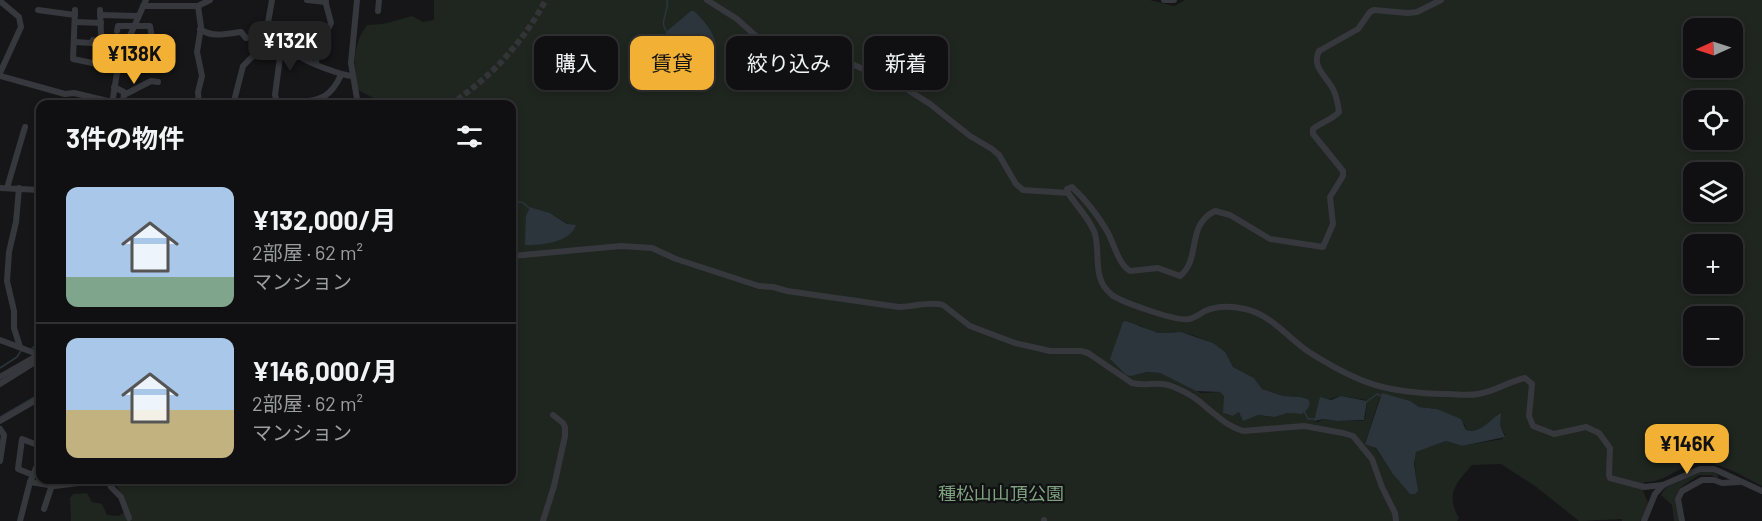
<!DOCTYPE html>
<html lang="ja">
<meta charset="utf-8">
<style>
:root{--surface:#101012;--page:#1e1e20;--text:#f1f3f6;--muted:#9c9d9f;--line:#303032;--accent:#f2b134}
body{margin:0;font-family:Barlow,"Noto Sans JP",sans-serif;background:var(--page);color:var(--text);height:100vh;display:flex;flex-direction:column;font-size:22px;white-space:nowrap}
*{box-sizing:border-box;margin:0}
p{font-size:20px;color:var(--muted)}
.icon{flex:none;width:33px;height:33px;fill:none;stroke:currentColor;stroke-width:2;stroke-linecap:round;stroke-linejoin:round}
.map{position:relative;flex:1;overflow:hidden}
.side{position:absolute;left:36px;top:100px;width:480px;height:384px;display:flex;flex-direction:column;background:var(--surface);border-radius:12px;box-shadow:0 3px 9px #0003,0 0 0 2px var(--line)}
.side>*{flex:none}
.guide{position:absolute;left:534px;top:36px;width:570px;height:54px;display:flex;gap:12px}
.needle{width:39px;rotate:267deg}
.tools{position:absolute;left:1683px;top:18px;display:grid;gap:12px}
.tools a{display:grid;place-items:center;width:60px;height:60px;border-radius:12px;background:var(--surface);box-shadow:0 3px 9px #0003,0 0 0 2px var(--line);font-size:30px}
.price{position:absolute;translate:-50% -51px;padding:0 14px;border-radius:12px;background:var(--accent);color:#111;font-size:20px;line-height:39px;filter:drop-shadow(0 2px 3px #0008)}
.price::after{content:'';position:absolute;left:50%;top:36px;width:18px;height:14px;margin-left:-9px;background:inherit;clip-path:polygon(0 0,100% 0,50% 100%)}
.price.current{background:#222;color:#fff}
ul{padding:0;list-style:none}
li{display:flex;align-items:center;gap:18px;height:150px;padding:0 30px}
li+li{border-top:2px solid var(--line)}
li span{display:grid;place-items:center;flex:none;width:168px;height:120px;border-radius:12px;color:#555}
li>.icon{margin-inline-start:auto}
span .icon{width:72px;height:72px;fill:#fffc;stroke-width:1}
li b{font-size:26px}
h2{display:flex;justify-content:space-between;align-items:center;height:72px;padding:0 30px;font-size:26px}
.pill{padding:0 21px;border-radius:12px;background:var(--surface);box-shadow:0 3px 9px #0003,0 0 0 2px var(--line);font-size:21px;line-height:54px}
.pill.current{background:var(--accent);color:#111}
.map>svg:first-child{display:block}
.green{fill:#1e261f;fill-rule:evenodd}
.water{fill:#2c353c}
.lines{fill:none;stroke-linecap:round;stroke-linejoin:round}
.stream{stroke:#2c353c;stroke-width:1.5}
.minor-tunnel{stroke:#333438;stroke-width:6;stroke-dasharray:6 3;stroke-linecap:butt}
.minor{stroke:#37383d;stroke-width:6}
.labels{text-anchor:middle;dominant-baseline:central;stroke-width:4.5;stroke-linejoin:round;paint-order:stroke}
.park-label{font-size:18px;fill:#7fa381;stroke:#111113}
</style>
<div class="map">
<svg width="1762" height="521" viewBox="0 0 1762 521">
<rect width="100%" height="100%" fill="#161618"/>
<!-- green -->
<g class="green">
<path d="M434 0H1150L1174 6 1185 0H1762V486C1738 474 1710 454 1684 467 1670 474 1661 482 1645 482L1642 489 1648 502 1644 517 1640 521H1622V519L1579 521 1535 486 1501 464 1472 465C1456 483 1445 494 1459 518L1457 521H71L70 498 73 494 87 493 92 502 102 504 107 515 119 516 128 509 116 484 120 480H512V105H387L358 90C354 63 351 48 367 25L383 24 412 16 423 22 434 20ZM694 11C709 25 720 38 714 60H709L690 47 679 44 673 37H669ZM1694 28H1732V68H1694ZM1694 100H1732V140H1694ZM1694 172H1732V212H1694ZM530 207 550 213 568 224 550 243 525 245ZM1694 244H1732V284H1694ZM1694 316H1732V356H1694ZM1140 325C1145 328 1151 332 1157 333 1163 334 1169 331 1176 332 1197 334 1224 346 1233 367L1254 378 1262 389 1267 391 1283 396 1300 397 1308 399C1310 406 1308 410 1302 414L1287 413 1275 417 1258 415 1242 419 1241 413 1239 412 1233 416 1225 414 1224 396 1220 392 1201 393 1160 373 1147 372 1135 375H1126L1111 360ZM1341 396 1366 400 1367 405 1365 419 1362 421H1337L1324 419 1318 422 1314 421 1326 400ZM1380 397 1404 400 1419 407 1437 409 1457 418 1465 425 1466 430C1482 434 1489 420 1500 413V425L1505 435 1502 439 1461 446 1446 441 1416 452C1413 463 1417 480 1417 492L1413 494 1398 480 1375 448 1365 443Z"/>
<path d="M1702 470 1712 471 1718 475V478L1710 475H1699L1681 487 1677 494 1680 521H1674L1672 505 1661 495 1665 488Z"/>
</g>
<!-- water -->
<g class="water">
<path d="M691 11H694C707 23 725 44 711 61L690 47 679 44 673 37 667 39 666 32Z"/>
<path d="M530 207 550 213 567 224 576 225C570 243 542 245 525 245L526 216Z"/>
<path d="M1126 321 1158 333 1181 332 1213 343 1225 352 1233 367 1254 378 1262 389 1283 396 1300 397 1308 399C1312 405 1307 411 1302 414L1287 413 1275 417 1258 415 1243 421 1239 412 1233 416 1223 413 1224 396 1220 392 1196 391 1160 373 1147 372 1131 376 1126 375 1110 359 1123 322Z"/>
<path d="M1382 393 1410 401 1419 407 1437 409 1461 419 1466 430C1482 434 1489 419 1501 413L1500 425 1505 437 1462 446 1446 441 1416 452 1414 464 1418 491 1415 494H1410L1393 474 1376 448 1365 444Z"/>
<path d="M1341 396 1367 401 1364 420 1337 421 1324 419 1314 421 1320 397 1331 400Z"/>
</g>
<g class="lines">
<!-- stream -->
<g class="stream">
<path d="M667 0C670 13 657 21 668 33"/>
<path d="M512 205 514 202H522L529 208"/>
<path d="M32 348 40 344"/>
<path d="M0 368 17 357 22 349"/>
<path d="M1366 402 1377 394 1382 396"/>
<path d="M1304 411 1308 419H1315"/>
<path d="M0 417 40 394"/>
</g>
<!-- minor-tunnel -->
<path class="minor-tunnel" d="M450 105C494 74 520 46 546 0"/>
<!-- minor -->
<g class="minor">
<path d="M307 0 326 2"/>
<path d="M357 0 351 63 358 105"/>
<path d="M707 0 737 19 767 46 796 56 849 63 883 77 905 88 930 104 970 136 992 149 999 155 1016 184 1023 190 1068 193"/>
<path d="M1164 0H1174"/>
<path d="M0 1 19 17 21 27 0 73"/>
<path d="M143 6H198L210 0"/>
<path d="M198 6 201 27 197 52 202 76 198 92 199 105"/>
<path d="M38 10 75 15"/>
<path d="M75 10 73 59 117 68"/>
<path d="M100 10 101 34"/>
<path d="M378 11 379 0"/>
<path d="M100 15 138 16"/>
<path d="M75 22 101 23"/>
<path d="M200 29C212 38 227 34 241 32L246 38C258 37 281 37 292 45 295 48 296 54 299 56 308 63 341 75 352 76"/>
<path d="M117 31 118 26H150L153 45H149L141 55"/>
<path d="M74 42 92 43 93 40"/>
<path d="M316 63 317 52 331 23 325 0"/>
<path d="M0 76 65 94 74 93 112 102"/>
<path d="M114 87 124 92 123 105"/>
<path d="M124 95 151 81 158 82"/>
<path d="M112 104 119 60 146 0"/>
<path d="M233 105 243 66 264 45 272 0"/>
<path d="M278 105 275 95 282 42"/>
<path d="M288 105C316 99 328 103 341 75"/>
<path d="M0 188 40 190"/>
<path d="M7 188 25 127"/>
<path d="M19 188 16 222 9 252 7 281 14 311V328L20 347"/>
<path d="M1068 193C1076 205 1088 217 1094 231 1102 251 1090 278 1112 295 1122 302 1177 322 1189 319 1195 318 1200 314 1205 311 1218 305 1232 306 1245 309 1272 315 1288 338 1309 352 1359 384 1387 393 1446 394 1456 394 1468 396 1478 394 1495 392 1509 381 1525 378L1532 384 1529 416 1533 426 1554 434 1586 427 1599 433 1610 448 1609 475 1610 478 1644 487 1663 485"/>
<path d="M1068 193 1067 189 1072 187C1086 200 1097 214 1107 231 1114 243 1118 264 1130 271L1158 268 1180 276C1202 258 1185 226 1215 211L1230 215 1270 239 1323 247 1333 224 1330 197 1343 176V171L1313 134V129C1321 122 1332 120 1339 112 1338 104 1337 97 1333 89 1326 76 1311 66 1319 51L1358 29 1370 12 1374 10 1408 13 1417 12 1441 0"/>
<path d="M512 256 621 246 652 248 676 259 716 272 759 286 773 287 787 291 899 307C913 307 930 301 943 305L970 326 1015 343 1050 351H1081L1088 353 1132 383C1147 387 1157 380 1174 387 1186 392 1198 399 1207 408 1220 418 1227 426 1243 431L1304 426 1343 433 1353 436 1372 459 1382 487 1395 513 1396 521"/>
<path d="M0 340 40 355"/>
<path d="M0 377 40 354"/>
<path d="M0 384 40 359"/>
<path d="M0 421 40 398"/>
<path d="M0 429 4 435 0 461"/>
<path d="M33 475 18 469 22 439 40 446"/>
<path d="M108 480 111 487 121 497 129 518"/>
<path d="M30 482 55 486 78 483 80 480"/>
<path d="M44 509 52 485"/>
<path d="M1044 520V521"/>
<path d="M20 521 30 482 40 459"/>
<path d="M543 521 554 486 565 436V427L563 423 553 415"/>
<path d="M1644 521 1655 494 1663 485 1700 469H1714L1762 491"/>
<path d="M1682 521 1678 499 1682 491 1702 480H1714L1722 483 1739 482"/>
</g>
</g>
<g class="labels">
<!-- park labels -->
<g class="park-label">
<text x="1001" y="493">種松山山頂公園</text>
</g>
</g>
</svg>
<div class="tools">
<a><svg class="needle" viewBox="-14 -14 28 28"><path d="M0-13l5 13h-10z" fill="#e53935"/><path d="M0 13l5-13h-10z" fill="#9c9d9f"/></svg></a>
<a><svg class="icon" aria-label="locate" viewBox="0 0 24 24"><circle cx="12" cy="12" r="6"/><path d="M12 2v4M12 18v4M2 12h4M18 12h4"/></svg></a>
<a><svg class="icon" aria-label="layers" viewBox="0 0 24 24"><path d="M12 4l9 5-9 5-9-5zM3 14l9 5 9-5"/></svg></a>
<a>+</a>
<a>−</a>
</div>
<b class="price current" style="left:290px;top:72px">¥132K</b>
<b class="price" style="left:134px;top:85px">¥138K</b>
<b class="price" style="left:1687px;top:475px">¥146K</b>
<div class="guide">
<a class="pill">購入</a>
<a class="pill current">賃貸</a>
<a class="pill">絞り込み</a>
<a class="pill">新着</a>
</div>
<section class="side">
<h2>3件の物件<svg class="icon" aria-label="filters" viewBox="0 0 24 24"><path d="M4 7h16M4 17h16"/><circle cx="9" cy="7" r="2"/><circle cx="15" cy="17" r="2"/></svg></h2>
<ul>
<li><span style="background:linear-gradient(#a9c7e8 75%,#7fa58c 0)"><svg class="icon" aria-label="home" viewBox="0 0 24 24"><path d="M3 11l9-7 9 7M6 9v11h12V9"/></svg></span><div><b>¥132,000/月</b><p>2部屋 · 62 m²</p><p>マンション</p></div></li>
<li><span style="background:linear-gradient(#a9c7e8 60%,#c2b280 0)"><svg class="icon" aria-label="home" viewBox="0 0 24 24"><path d="M3 11l9-7 9 7M6 9v11h12V9"/></svg></span><div><b>¥146,000/月</b><p>2部屋 · 62 m²</p><p>マンション</p></div></li>
</ul>
</section>
</div>
